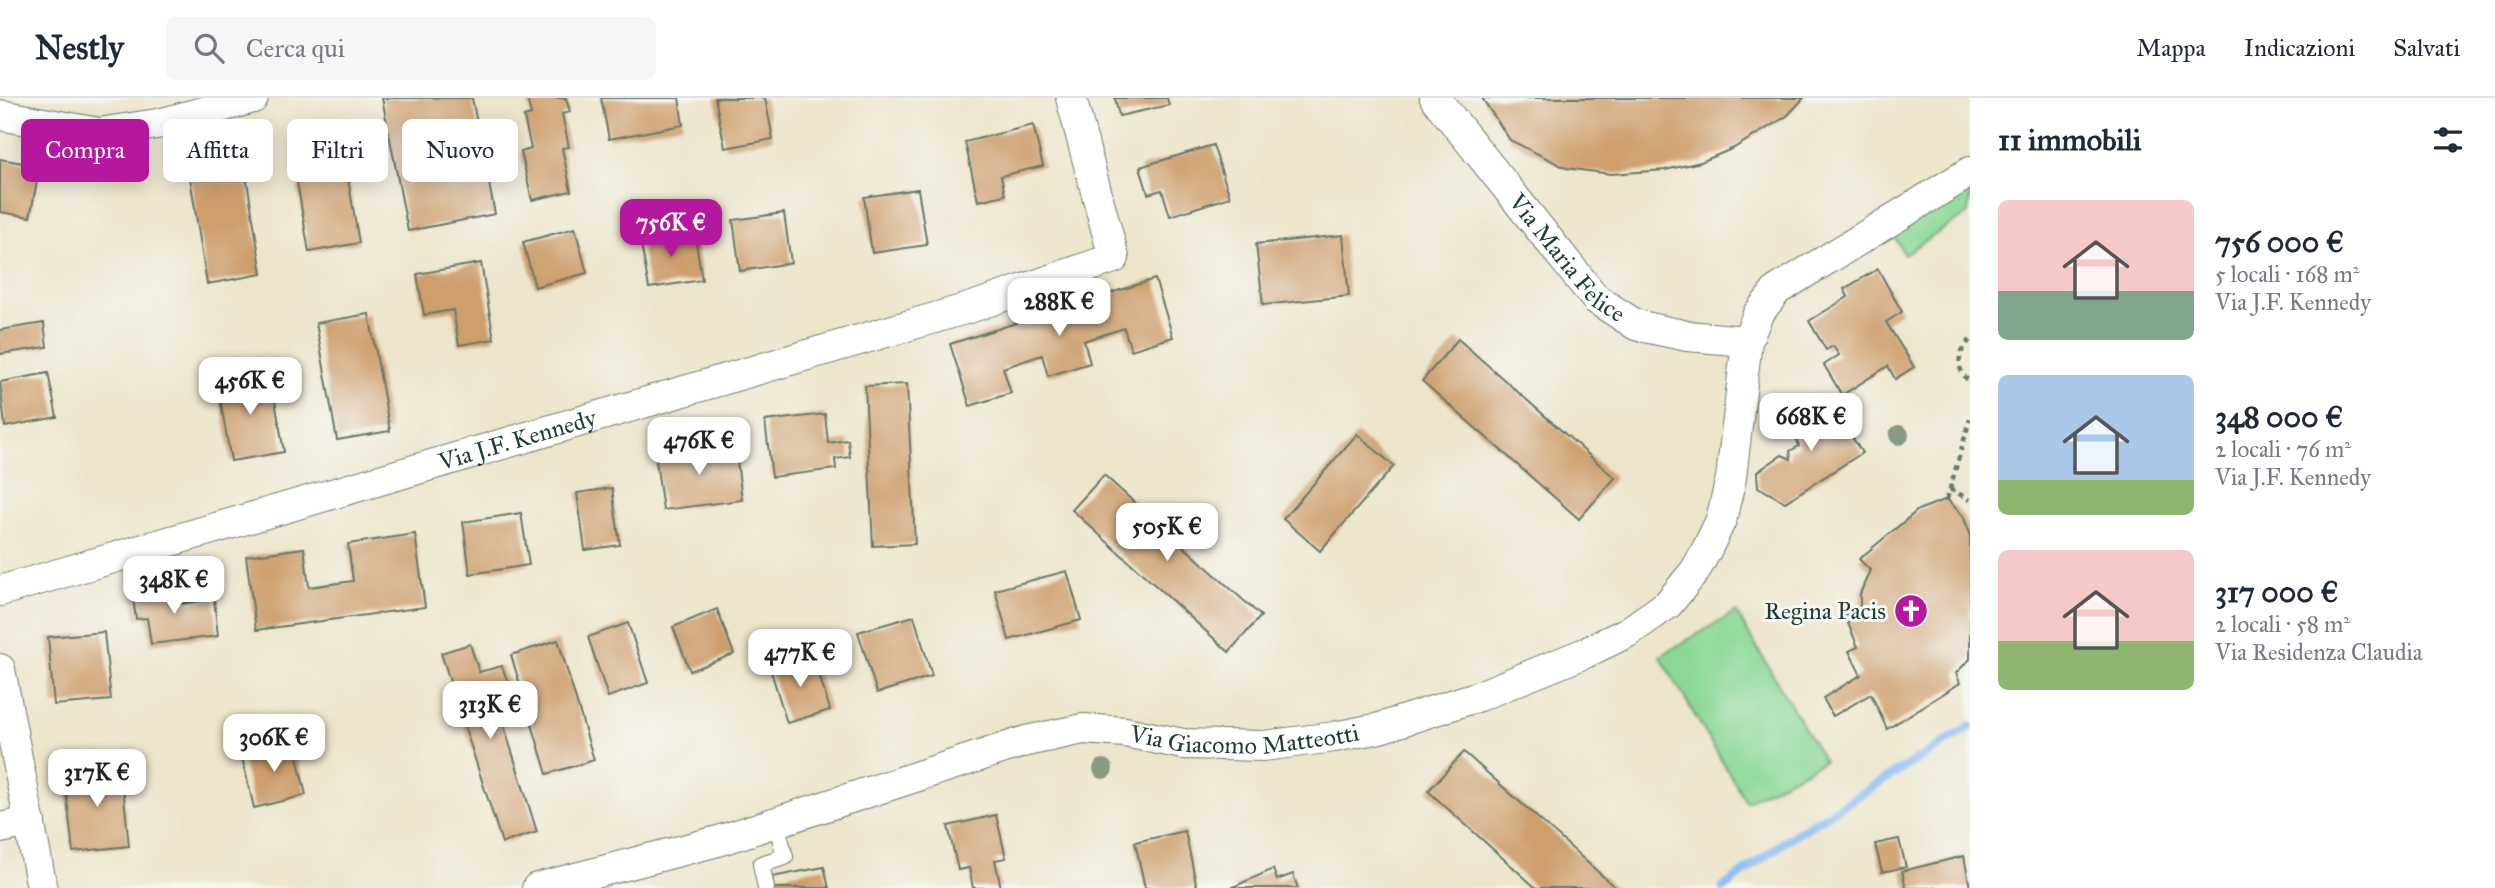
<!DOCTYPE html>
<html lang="it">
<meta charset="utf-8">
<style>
:root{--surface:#fff;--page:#f6f6f7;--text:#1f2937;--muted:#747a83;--line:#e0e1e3;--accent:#b5179e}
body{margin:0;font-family:"IM FELL Great Primer",serif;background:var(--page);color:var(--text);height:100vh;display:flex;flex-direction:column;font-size:26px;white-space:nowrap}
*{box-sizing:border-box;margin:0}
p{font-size:23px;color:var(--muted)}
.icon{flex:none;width:38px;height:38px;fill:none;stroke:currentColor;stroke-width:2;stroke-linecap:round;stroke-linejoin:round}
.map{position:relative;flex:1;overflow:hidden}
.side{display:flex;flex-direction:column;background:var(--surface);width:525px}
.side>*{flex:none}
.hud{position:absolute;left:21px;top:21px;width:665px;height:63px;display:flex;gap:14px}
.price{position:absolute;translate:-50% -60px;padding:0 16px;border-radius:14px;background:#fff;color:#222;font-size:23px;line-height:46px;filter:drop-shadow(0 2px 4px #0008)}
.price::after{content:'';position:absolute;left:50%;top:42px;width:21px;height:16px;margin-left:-10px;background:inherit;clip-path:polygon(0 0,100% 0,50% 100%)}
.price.active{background:var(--accent);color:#fff}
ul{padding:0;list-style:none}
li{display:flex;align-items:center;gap:21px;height:175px;padding:0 28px}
li span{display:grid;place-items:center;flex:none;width:196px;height:140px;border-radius:10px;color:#555}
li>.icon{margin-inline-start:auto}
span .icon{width:84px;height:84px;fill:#fffc;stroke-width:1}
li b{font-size:30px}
h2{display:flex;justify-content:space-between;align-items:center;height:84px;padding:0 28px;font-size:30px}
.pill{padding:0 24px;border-radius:10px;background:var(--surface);box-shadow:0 4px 18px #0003;font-size:24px;line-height:63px}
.pill.active{background:var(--accent);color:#fff}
header{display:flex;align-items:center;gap:42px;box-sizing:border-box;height:98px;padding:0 35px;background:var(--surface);border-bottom:2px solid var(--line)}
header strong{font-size:33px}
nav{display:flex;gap:38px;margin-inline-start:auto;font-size:24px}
.search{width:490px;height:63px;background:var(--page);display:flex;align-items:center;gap:18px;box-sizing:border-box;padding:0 24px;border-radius:10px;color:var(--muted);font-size:26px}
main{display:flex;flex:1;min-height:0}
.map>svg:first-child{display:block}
.green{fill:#8bd896;stroke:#558a65;stroke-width:2}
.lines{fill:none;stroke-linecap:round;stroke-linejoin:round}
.stream{stroke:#86baf4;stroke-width:9}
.building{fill:#ce9f6d}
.lane-casing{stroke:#677868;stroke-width:18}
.street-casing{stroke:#677868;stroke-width:32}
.path{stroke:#677868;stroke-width:4.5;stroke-dasharray:5 5;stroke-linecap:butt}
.lane{stroke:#fff;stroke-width:16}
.street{stroke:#fff;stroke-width:30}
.tree{fill:#889a82}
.labels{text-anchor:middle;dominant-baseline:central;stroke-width:6;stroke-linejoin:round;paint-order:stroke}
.street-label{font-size:24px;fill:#1f3d34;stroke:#f6f6f2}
.poi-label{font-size:24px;fill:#1f3d34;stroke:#f6f6f2;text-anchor:end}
</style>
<header>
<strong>Nestly</strong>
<div class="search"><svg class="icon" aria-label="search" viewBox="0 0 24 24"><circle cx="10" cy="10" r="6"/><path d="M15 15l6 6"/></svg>Cerca qui</div>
<nav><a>Mappa</a><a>Indicazioni</a><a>Salvati</a></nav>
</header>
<main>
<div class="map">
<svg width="1970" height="790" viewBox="0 0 1970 790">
<rect width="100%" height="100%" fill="#f6f6f2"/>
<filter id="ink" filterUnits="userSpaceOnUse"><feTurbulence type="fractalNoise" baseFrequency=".0143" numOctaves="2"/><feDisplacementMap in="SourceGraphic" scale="14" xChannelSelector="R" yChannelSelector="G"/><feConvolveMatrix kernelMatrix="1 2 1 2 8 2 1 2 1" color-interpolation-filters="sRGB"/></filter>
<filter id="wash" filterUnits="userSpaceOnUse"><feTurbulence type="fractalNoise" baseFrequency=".00686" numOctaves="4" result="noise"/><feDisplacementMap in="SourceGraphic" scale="28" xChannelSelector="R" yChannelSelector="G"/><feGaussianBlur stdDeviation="1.57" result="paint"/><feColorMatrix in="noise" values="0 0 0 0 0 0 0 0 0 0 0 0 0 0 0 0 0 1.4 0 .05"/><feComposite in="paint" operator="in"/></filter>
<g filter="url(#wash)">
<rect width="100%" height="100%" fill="#ede5ca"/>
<!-- green -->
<g class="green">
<path d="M1967 93 1970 97 1968 116 1904 156 1893 136Z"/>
<path d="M1736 514 1824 663 1746 704 1660 558Z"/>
</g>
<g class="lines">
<!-- stream -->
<path class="stream" d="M1723 790 1788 741 1970 629"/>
</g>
<g id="blocks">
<!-- building -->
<g class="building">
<path d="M382 0H472L495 116 408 133Z"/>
<path d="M527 0H566L570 14 562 16 569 49 562 50 571 93 532 102 521 54 531 51 524 19 531 17Z"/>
<path d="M601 0H679L683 27 609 41Z"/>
<path d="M715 0H765L773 41 725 50Z"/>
<path d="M1115 0H1167L1169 7 1119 18Z"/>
<path d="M1482 0H1804L1787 18 1734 50 1701 64 1665 72 1611 76 1566 70 1510 42Z"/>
<path d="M1033 27 1043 68 1001 78 1005 97 978 103 965 44Z"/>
<path d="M340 34 359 145 309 154 290 43Z"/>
<path d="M1213 47 1230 99 1170 118 1162 92 1148 96 1140 69Z"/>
<path d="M242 52 262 176 207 186 187 61Z"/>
<path d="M0 61 40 68 30 119 0 114Z"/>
<path d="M918 91 927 147 872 155 864 99Z"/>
<path d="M784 115 791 165 740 173 733 122Z"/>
<path d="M575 130 587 175 535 189 523 144Z"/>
<path d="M694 131 702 182 649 190 640 140Z"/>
<path d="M1343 137 1349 198 1263 207 1256 146Z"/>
<path d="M481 165 494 241 459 247 453 212 424 217 417 176Z"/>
<path d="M1878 171 1902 214 1886 224 1914 269 1895 281 1888 268 1842 297 1824 267 1839 257 1833 248 1826 252 1809 223 1848 199 1844 191Z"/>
<path d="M1155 181 1173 239 1131 252 1124 230 1084 243 1090 265 1048 278 1042 257 1003 270 1011 295 970 308 950 246Z"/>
<path d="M369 216 390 333 337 342 316 225Z"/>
<path d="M44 225 47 249 0 256V232Z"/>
<path d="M1458 241 1615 380 1579 421 1422 283Z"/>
<path d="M270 274 284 354 231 363 217 283Z"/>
<path d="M48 275 57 319 5 329 0 284Z"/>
<path d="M907 286 915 446 873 448 865 288Z"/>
<path d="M1825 296 1862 355 1785 404 1758 389 1757 374 1782 357 1791 361 1790 353 1799 348 1797 342 1809 334 1796 314Z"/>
<path d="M825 316 828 345 848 342 850 359 835 361 836 371 772 379 765 323Z"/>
<path d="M1357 336 1394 368 1320 453 1283 421Z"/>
<path d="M735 347 742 402 663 412 655 356Z"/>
<path d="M1104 377 1261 518 1229 554 1072 412Z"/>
<path d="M612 390 620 447 585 452 577 395Z"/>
<path d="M1947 401 1963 418 1970 435V561L1956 575 1960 585 1887 631 1871 596 1833 618 1823 600 1861 577 1849 553 1858 549 1845 518 1860 508V496L1870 472 1859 461 1918 412Z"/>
<path d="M521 415 529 467 470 476 463 424Z"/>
<path d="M415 436 425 509 256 532 246 458 304 450 309 489 353 483 348 446Z"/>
<path d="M1067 473 1081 522 1009 542 995 492Z"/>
<path d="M177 487 179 506 214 501 218 538 151 546 147 520 136 521 132 493Z"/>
<path d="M717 511 734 556 690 573 673 529Z"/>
<path d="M914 518 932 578 877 595 858 534Z"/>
<path d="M628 525 648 585 608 599 588 539Z"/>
<path d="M104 534 111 602 54 607 48 539Z"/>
<path d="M558 542 594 662 547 676 511 557Z"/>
<path d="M470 546 479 574 502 568 510 591 494 596 537 734 502 745 441 555Z"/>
<path d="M813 557 830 612 787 625 770 570Z"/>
<path d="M293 642 306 697 254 710 241 655Z"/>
<path d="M1464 654 1616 790H1536L1428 693Z"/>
<path d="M121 669 129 748 73 754 64 675Z"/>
<path d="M996 717 1006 760 995 762 1001 790H973L969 770 958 772 948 728Z"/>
<path d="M1185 733 1197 790H1145L1135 744Z"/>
<path d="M1899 741 1906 769 1882 774 1875 746Z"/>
<path d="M1964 758 1970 790H1906L1902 773Z"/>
<path d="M824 769 829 790H774L772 779Z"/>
<path d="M1273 771 1277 782 1293 776 1298 790H1231Z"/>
</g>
</g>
</g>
<g filter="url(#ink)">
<use href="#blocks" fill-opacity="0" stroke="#677868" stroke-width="2"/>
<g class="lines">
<!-- lane casing -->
<g class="lane-casing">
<path id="lane" d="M766 790 761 766 785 759 776 724"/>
</g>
<!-- street casing -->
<g class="street-casing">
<g id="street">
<path id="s1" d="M1435 0 1596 201 1636 227 1687 238 1747 243"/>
<path d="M0 17 99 35 163 25 253 0"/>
<path id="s2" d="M0 493 972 209 1114 160 1071 0"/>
<path d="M0 571 42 790"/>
<path d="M0 730 30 724"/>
<path id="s3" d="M537 790 718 743 1026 643 1083 631 1125 634 1183 646 1263 648 1334 639 1380 630 1479 598 1585 555 1628 534 1668 506 1695 473 1706 453 1721 422 1731 380 1747 243 1758 216 1777 192 1970 74"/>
</g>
</g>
<!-- path -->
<g class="path">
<path d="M1970 242C1957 255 1955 272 1970 284"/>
<path d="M1950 391 1970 402"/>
<path d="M1947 401 1970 321"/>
</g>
<!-- lane -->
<use href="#lane" class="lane"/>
<!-- street -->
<use href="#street" class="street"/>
</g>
<!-- trees -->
<g class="tree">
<circle cx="1899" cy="337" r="10"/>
<circle cx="1103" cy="671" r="10"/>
</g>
</g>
<!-- icons -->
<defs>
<g id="church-disc" transform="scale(1.75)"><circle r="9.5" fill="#b5179e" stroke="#f6f6f2"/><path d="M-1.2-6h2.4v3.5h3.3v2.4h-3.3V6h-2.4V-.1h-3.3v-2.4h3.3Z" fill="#fff"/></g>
</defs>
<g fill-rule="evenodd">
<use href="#church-disc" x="1911" y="513"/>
</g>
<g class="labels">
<!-- street labels -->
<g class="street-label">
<text stroke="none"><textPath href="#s1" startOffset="208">Via Maria Felice</textPath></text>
<text stroke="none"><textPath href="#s2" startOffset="539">Via J.F. Kennedy</textPath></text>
<text stroke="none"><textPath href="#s3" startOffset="732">Via Giacomo Matteotti</textPath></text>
</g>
<!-- poi labels -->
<g class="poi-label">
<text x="1886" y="513">Regina Pacis</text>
</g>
</g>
</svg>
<b class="price active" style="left:671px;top:161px">756K €</b>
<b class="price" style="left:1059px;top:240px">288K €</b>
<b class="price" style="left:250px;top:319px">456K €</b>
<b class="price" style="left:1811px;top:355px">668K €</b>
<b class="price" style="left:699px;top:379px">476K €</b>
<b class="price" style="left:1167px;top:465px">505K €</b>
<b class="price" style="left:174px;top:518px">348K €</b>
<b class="price" style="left:800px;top:591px">477K €</b>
<b class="price" style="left:490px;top:643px">313K €</b>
<b class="price" style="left:274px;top:676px">306K €</b>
<b class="price" style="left:97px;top:711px">317K €</b>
<div class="hud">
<a class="pill active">Compra</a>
<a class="pill">Affitta</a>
<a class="pill">Filtri</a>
<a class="pill">Nuovo</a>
</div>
</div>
<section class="side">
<h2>11 immobili<svg class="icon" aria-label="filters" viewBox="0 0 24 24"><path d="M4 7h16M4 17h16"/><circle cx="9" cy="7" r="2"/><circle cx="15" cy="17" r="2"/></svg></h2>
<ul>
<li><span style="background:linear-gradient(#f6c9c9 65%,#7fa58c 0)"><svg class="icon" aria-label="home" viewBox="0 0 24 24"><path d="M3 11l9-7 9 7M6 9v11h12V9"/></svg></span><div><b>756 000 €</b><p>5 locali · 168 m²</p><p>Via J.F. Kennedy</p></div></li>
<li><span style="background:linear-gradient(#a9c7e8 75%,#8fb573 0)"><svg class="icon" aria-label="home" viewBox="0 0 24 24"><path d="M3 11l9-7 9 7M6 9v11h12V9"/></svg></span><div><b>348 000 €</b><p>2 locali · 76 m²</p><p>Via J.F. Kennedy</p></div></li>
<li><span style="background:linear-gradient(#f6c9c9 65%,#8fb573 0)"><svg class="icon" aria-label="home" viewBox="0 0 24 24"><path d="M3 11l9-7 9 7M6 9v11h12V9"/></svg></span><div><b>317 000 €</b><p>2 locali · 58 m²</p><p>Via Residenza Claudia</p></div></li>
</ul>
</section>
</main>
